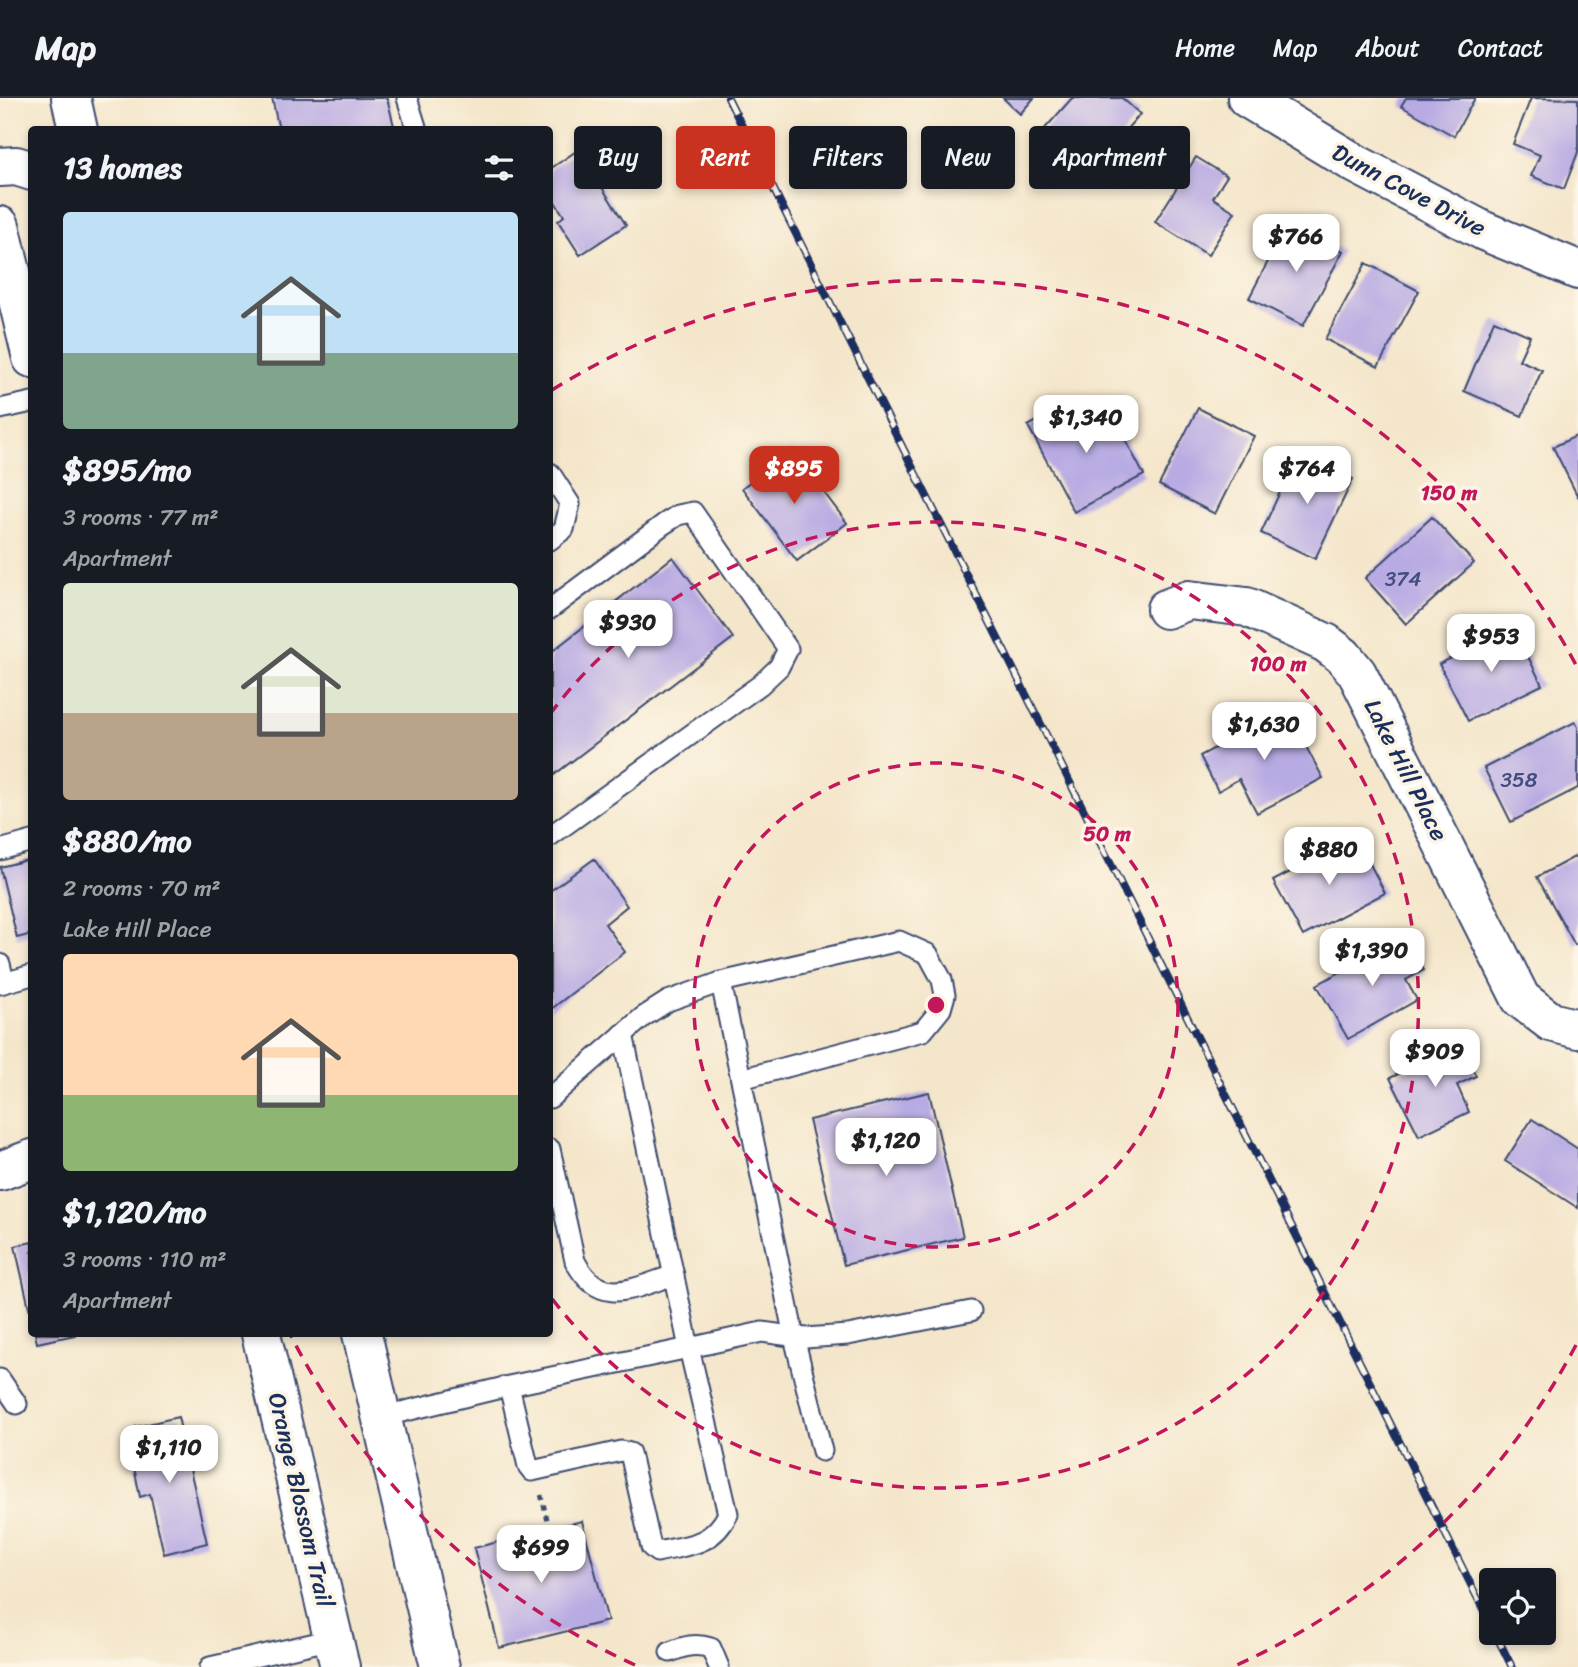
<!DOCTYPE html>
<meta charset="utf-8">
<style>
:root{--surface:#171b24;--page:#20242c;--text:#f1f3f6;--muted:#9ea1a6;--line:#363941;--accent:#c8321e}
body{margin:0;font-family:Sriracha,sans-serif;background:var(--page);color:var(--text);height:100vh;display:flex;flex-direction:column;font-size:26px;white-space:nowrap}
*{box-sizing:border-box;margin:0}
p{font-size:23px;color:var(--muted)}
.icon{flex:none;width:38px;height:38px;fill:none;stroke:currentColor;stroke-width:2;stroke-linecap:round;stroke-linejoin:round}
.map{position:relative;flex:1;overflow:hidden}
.panel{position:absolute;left:28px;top:28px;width:525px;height:1211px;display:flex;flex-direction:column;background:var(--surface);border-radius:7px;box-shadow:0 4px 10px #0003}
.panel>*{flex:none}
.top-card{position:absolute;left:574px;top:28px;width:665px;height:63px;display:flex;gap:14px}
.buttons{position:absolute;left:1479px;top:1470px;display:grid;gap:14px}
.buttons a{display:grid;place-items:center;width:77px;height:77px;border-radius:7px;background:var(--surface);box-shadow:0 4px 10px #0003;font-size:35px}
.price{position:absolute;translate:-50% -60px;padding:0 16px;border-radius:14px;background:#fff;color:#222;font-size:23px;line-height:46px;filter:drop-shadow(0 2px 4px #0008)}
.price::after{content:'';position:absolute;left:50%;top:42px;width:21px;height:16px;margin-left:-10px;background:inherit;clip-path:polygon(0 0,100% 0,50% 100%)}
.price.on{background:var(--accent);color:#fff}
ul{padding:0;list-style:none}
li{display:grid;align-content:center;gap:14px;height:371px;padding:0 35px}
li span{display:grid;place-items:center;height:217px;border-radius:7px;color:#555}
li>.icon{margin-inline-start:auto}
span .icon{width:126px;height:126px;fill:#fffc;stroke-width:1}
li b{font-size:30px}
h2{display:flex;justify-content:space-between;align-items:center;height:84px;padding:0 35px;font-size:30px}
.chip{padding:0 24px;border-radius:7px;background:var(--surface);box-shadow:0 4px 10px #0003;font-size:24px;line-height:63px}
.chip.on{background:var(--accent);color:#fff}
header{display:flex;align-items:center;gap:42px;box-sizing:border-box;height:98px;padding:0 35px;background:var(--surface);border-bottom:2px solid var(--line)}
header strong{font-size:33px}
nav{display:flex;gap:38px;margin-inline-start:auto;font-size:24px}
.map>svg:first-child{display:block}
.building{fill:#b8aae3}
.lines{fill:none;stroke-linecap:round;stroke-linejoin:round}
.lane-casing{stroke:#3c4a6e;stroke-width:23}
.street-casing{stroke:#3c4a6e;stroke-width:42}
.secondary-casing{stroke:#3c4a6e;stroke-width:42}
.primary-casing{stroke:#3c4a6e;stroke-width:42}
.path{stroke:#3c4a6e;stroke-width:4.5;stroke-dasharray:5 5;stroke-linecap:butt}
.lane{stroke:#fff;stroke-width:19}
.street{stroke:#fff;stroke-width:38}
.secondary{stroke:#fff;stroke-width:38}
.primary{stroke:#fff;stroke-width:38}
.rail-casing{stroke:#1b2f5e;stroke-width:8}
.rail{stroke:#fcf5e5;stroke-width:5;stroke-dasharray:16;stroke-linecap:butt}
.ring{fill:none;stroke:#c2185b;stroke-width:3.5;stroke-dasharray:12 9}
.labels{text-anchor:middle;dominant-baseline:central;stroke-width:7;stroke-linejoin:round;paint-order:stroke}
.number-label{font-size:21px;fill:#424e7f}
.street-label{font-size:24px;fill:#1b2f5e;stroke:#fcf5e5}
.centre{fill:#c2185b;stroke:#fcf5e5;stroke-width:3.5}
.ring-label{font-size:21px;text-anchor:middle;font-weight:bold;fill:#c2185b;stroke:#fcf5e5;stroke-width:7;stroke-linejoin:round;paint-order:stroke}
</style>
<header>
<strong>Map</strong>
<nav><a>Home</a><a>Map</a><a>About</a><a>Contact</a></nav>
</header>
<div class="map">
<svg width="1578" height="1569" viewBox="0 0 1578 1569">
<rect width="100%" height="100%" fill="#fcf5e5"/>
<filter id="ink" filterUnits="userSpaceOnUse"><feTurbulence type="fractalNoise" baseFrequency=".0143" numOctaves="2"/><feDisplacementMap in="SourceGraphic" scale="14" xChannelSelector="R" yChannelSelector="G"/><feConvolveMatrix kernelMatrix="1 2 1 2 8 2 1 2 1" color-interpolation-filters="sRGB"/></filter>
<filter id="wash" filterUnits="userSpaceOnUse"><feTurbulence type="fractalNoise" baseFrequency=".00686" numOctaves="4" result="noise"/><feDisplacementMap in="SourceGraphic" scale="28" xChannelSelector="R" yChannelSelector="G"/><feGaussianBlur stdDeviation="1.57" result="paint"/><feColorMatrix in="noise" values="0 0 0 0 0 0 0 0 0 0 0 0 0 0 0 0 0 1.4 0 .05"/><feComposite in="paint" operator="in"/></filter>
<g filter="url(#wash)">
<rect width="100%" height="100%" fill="#f4e6cb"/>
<g id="blocks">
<!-- building -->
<g class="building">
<path d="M272 0H387L395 32H279Z"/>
<path d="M1003 0H1034L1020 16Z"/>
<path d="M1072 0H1122L1140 16 1080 84 1034 43Z"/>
<path d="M1406 0H1475L1454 38 1401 8Z"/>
<path d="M1531 0 1578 1V54L1564 91 1531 78 1540 57 1513 46Z"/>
<path d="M578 52 626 127 580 157 558 123 564 118 550 96V71Z"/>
<path d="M1196 59 1227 78 1213 100 1235 114 1208 157 1155 124Z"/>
<path d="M1289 123 1343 153 1303 228 1249 200Z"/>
<path d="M1366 165 1419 193 1378 269 1325 241Z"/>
<path d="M1494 222 1530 238 1519 262 1542 272 1522 318 1464 293Z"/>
<path d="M1068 306 1079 327 1109 311 1144 377 1074 414 1028 328Z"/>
<path d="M1198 310 1254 338 1215 416 1159 387Z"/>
<path d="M1578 337V399L1553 349Z"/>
<path d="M792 352 847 425 797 463 742 390Z"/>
<path d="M1298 355 1353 381 1315 461 1261 435Z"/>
<path d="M1432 419 1474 465 1406 526 1365 480Z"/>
<path d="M673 459 733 540 550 680V555Z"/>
<path d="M1514 530 1542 587 1468 623 1439 566Z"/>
<path d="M1286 612 1323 680 1257 715 1239 681 1218 693 1200 658Z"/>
<path d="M1575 624 1578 629V690L1511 724 1484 670Z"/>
<path d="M1356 739 1385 795 1303 838 1273 783Z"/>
<path d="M1578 757V845L1575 847 1537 779Z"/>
<path d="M31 761 32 836 17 840 0 769Z"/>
<path d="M594 761 627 808 605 826 625 854 550 912V793Z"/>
<path d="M1404 838 1424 872 1406 882 1417 902 1348 941 1317 887Z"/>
<path d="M1460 946 1476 978 1457 987 1469 1014 1419 1038 1390 980Z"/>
<path d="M929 994 963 1139 844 1167 809 1022Z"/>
<path d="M1532 1021 1578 1051V1110L1505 1063Z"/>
<path d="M32 1144V1214H30L15 1148Z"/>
<path d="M35 1236H75V1237L37 1245Z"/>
<path d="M178 1319 207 1445 164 1456 150 1396 140 1399 132 1359 141 1357 135 1329Z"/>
<path d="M582 1423 608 1523 499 1550 474 1450Z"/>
</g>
</g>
</g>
<g filter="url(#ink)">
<use href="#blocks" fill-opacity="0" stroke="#3c4a6e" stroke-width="2"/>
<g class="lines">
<!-- lane casing -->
<g class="lane-casing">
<g id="lane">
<path d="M407 0 417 32"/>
<path d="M0 311 32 304"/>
<path d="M550 375 570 406 564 431 550 442"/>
<path d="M550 511 664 426 678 417 693 414 788 551 779 569 760 587 550 738"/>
<path d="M0 752 32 743"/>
<path d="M0 866 4 883"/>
<path d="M721 884 899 843 928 856 942 882 945 897 941 911 923 933 741 981"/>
<path d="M0 886 32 877"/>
<path d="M623 936 689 1250 762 1234 805 1240 848 1237 971 1213"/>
<path d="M550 1000 643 919 668 903 721 884 794 1239 822 1353"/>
<path d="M550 1051 575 1163C600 1211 633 1190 674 1177"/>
<path d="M0 1281 17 1306"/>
<path d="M381 1319 509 1288 689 1250 728 1416C712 1448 688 1447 657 1454L651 1449 630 1355 621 1353 532 1373 528 1368 509 1288"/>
<path d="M670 1554C685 1548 695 1545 711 1550L719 1569"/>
<path d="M210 1569 333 1541"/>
</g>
</g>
<!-- street casing -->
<g class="street-casing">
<g id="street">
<path d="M1247 0 1356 66 1484 133 1578 172"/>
<path d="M1166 511 1189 502 1247 509 1326 545 1343 558 1357 575 1521 901 1551 924 1578 931"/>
</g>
</g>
<!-- secondary casing -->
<g class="secondary-casing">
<path id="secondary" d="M0 1073 32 1061"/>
</g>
<!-- primary casing -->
<g class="primary-casing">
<g id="primary">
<path d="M71 0 78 32"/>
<path d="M0 69 16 68 32 73"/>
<path d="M0 128 32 260"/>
<path d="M261 1236 340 1569"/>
<path d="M362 1236 440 1569"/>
</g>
</g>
<!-- path -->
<path class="path" d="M541 1397 548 1424"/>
<!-- lane -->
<use href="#lane" class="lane"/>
<!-- street -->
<use href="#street" class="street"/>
<!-- secondary -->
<use href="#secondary" class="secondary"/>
<!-- primary -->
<use href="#primary" class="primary"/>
<!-- rail casing -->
<g class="rail-casing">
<g id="rail">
<path d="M728 0 1491 1527"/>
<path d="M1495 1535 1512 1569"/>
</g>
</g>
<!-- rail -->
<use href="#rail" class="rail"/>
</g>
</g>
<!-- distance rings -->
<g class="ring">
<circle cx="936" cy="907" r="242"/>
<path d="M550 616A483 483 0 1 1 550 1198"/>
<path d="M1576 1247A725 725 0 0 1 1237 1567M635 1567A725 725 0 0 1 290 1236M552 292A725 725 0 0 1 1576 567"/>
</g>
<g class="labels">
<!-- number labels -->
<g class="number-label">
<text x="1403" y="481">374</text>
<text x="1519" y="682">358</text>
</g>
<!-- street labels -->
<g class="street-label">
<text transform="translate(1409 92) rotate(28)">Dunn Cove Drive</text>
<text transform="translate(1406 672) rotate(63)">Lake Hill Place</text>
<text transform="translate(301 1402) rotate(77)">Orange Blossom Trail</text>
</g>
</g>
<circle cx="936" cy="907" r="10" class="centre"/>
<g class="ring-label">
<text x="1449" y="402">150 m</text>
<text x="1278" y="573">100 m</text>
<text x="1107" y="743">50 m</text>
</g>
</svg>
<div class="buttons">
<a><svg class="icon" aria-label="locate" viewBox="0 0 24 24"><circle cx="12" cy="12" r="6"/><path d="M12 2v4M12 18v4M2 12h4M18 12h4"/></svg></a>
</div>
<b class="price" style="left:1296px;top:176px">$766</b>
<b class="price" style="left:1086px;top:357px">$1,340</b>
<b class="price on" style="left:794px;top:408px">$895</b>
<b class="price" style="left:1307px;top:408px">$764</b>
<b class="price" style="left:628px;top:562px">$930</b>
<b class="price" style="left:1491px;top:576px">$953</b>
<b class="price" style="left:1264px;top:664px">$1,630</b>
<b class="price" style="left:1329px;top:789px">$880</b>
<b class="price" style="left:1372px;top:890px">$1,390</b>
<b class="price" style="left:1435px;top:991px">$909</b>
<b class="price" style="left:886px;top:1080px">$1,120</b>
<b class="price" style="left:169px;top:1387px">$1,110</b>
<b class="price" style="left:541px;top:1487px">$699</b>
<div class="top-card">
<a class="chip">Buy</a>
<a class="chip on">Rent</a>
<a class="chip">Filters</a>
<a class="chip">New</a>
<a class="chip">Apartment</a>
</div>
<section class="panel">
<h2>13 homes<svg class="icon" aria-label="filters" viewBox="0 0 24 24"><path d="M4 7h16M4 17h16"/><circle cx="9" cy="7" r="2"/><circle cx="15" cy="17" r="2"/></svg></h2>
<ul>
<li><span style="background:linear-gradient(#bfe0f5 65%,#7fa58c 0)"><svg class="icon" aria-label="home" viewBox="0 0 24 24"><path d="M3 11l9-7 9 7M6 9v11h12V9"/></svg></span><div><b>$895/mo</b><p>3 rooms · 77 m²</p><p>Apartment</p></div></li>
<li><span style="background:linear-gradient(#dfe7d0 60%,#b9a48a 0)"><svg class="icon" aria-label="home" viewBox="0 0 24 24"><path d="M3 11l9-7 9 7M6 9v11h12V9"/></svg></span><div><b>$880/mo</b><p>2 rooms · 70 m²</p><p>Lake Hill Place</p></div></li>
<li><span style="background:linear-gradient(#ffd9b3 65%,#8fb573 0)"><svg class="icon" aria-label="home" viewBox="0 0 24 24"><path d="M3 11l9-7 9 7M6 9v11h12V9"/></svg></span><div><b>$1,120/mo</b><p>3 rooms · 110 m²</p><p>Apartment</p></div></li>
</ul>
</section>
</div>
